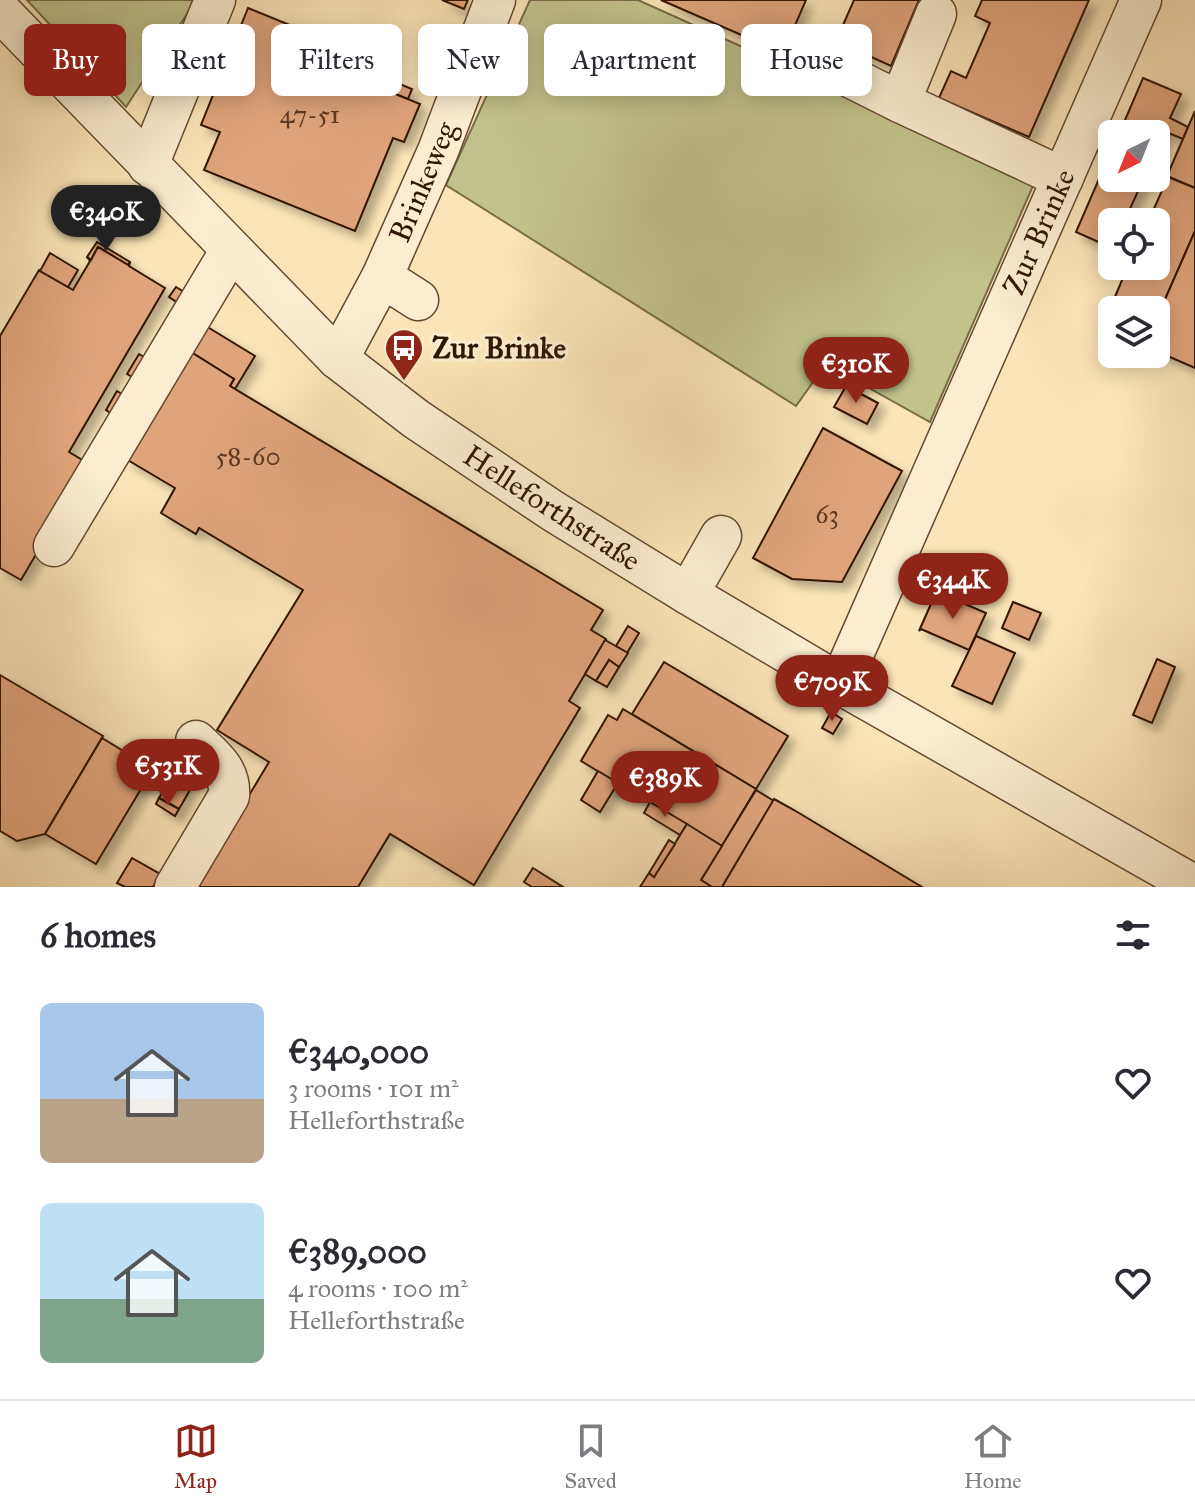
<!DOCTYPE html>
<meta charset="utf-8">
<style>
:root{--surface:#fff;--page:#f7f7f7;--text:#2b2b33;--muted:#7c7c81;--line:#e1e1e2;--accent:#8f2418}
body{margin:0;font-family:"IM FELL Great Primer",serif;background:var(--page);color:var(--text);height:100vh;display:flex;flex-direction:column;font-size:30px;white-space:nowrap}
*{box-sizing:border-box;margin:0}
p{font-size:26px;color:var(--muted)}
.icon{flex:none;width:44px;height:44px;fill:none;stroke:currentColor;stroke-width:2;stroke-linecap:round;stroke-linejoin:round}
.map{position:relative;height:887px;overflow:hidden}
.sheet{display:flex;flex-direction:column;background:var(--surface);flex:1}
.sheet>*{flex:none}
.banner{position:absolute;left:24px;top:24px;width:1148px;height:72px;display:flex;gap:16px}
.needle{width:52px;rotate:223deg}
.tools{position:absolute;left:1098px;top:120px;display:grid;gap:16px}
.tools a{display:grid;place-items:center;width:72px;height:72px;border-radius:12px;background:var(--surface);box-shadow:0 4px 20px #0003;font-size:40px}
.price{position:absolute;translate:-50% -68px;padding:0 18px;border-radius:28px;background:var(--accent);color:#fff;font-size:26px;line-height:52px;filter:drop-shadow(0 2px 4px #0008)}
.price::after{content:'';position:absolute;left:50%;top:48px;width:24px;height:18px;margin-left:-12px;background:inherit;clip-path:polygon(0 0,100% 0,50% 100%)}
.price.selected{background:#222;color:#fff}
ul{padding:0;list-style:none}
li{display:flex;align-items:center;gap:24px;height:200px;padding:0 40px}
li span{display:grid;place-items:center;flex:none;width:224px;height:160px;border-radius:12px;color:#555}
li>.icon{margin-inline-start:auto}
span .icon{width:96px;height:96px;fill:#fffc;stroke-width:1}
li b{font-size:34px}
h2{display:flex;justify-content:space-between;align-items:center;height:96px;padding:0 40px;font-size:34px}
.chip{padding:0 28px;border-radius:12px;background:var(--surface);box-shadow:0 4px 20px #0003;font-size:28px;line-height:72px}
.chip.selected{background:var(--accent);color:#fff}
.tab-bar{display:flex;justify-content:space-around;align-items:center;height:112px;border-top:2px solid var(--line);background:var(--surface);font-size:22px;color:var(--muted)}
.tab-bar a{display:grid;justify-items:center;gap:4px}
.tab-bar .selected{color:var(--accent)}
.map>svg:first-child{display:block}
.green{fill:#c2c38c;stroke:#7a6c49;stroke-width:2}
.building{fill:#e0a47a;stroke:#311506;stroke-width:2;filter:url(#shadow)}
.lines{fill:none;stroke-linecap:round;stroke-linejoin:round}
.minor-casing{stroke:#644932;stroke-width:43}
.minor{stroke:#fcedd0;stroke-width:40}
.labels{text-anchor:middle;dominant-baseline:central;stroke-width:6;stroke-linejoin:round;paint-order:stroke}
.number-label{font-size:26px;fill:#5d3923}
.street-label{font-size:30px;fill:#311506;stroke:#fcedd0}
.poi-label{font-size:30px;font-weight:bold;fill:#311506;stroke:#fcedd0;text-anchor:start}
</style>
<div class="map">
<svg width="1195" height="887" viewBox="0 0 1195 887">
<defs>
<filter id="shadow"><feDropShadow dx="7" dy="7" stdDeviation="4" flood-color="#0004"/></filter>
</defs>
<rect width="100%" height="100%" fill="#fbe4b7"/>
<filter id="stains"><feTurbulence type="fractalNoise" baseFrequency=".0025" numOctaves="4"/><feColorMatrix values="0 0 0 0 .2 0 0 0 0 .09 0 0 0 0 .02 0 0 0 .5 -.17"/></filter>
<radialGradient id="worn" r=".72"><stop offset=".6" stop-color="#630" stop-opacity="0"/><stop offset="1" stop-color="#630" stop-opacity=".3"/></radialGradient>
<!-- green -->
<g class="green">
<path d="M27 0H196L126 107Z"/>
<path d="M530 0H638L1036 179 930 422 826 364 796 406 446 185Z"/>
</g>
<!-- building -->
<g class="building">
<path d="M442 0H468L464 9Z"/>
<path d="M661 0H806L783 53Z"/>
<path d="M854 0H919L891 66 836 41Z"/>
<path d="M982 0H1089L1029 137 939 98 951 71 966 78 990 23 975 16Z"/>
<path d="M248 8 324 39 315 61 420 104 404 142 393 138 355 231 204 170 220 132 201 125Z"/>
<path d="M375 74 412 89 408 99 371 84Z"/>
<path d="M1143 78 1181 94 1170 118 1188 127 1183 139 1164 131 1156 150V134H1119Z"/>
<path d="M1195 111V188L1167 176Z"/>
<path d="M1112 149V178H1144L1124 222H1112V248L1076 232Z"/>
<path d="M1168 177 1195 188V231L1156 320V310H1112V329L1103 325 1128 266H1156V222H1148Z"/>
<path d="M1195 231V368L1156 351V320Z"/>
<path d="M97 242 130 262 128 265 98 247 91 260 87 257Z"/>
<path d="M98 247 128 265 130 262 129 266 165 288 69 452 89 464 21 580 0 568V336L39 270 73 290 90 261 87 257 91 260Z"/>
<path d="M50 253 78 270 68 287 40 271Z"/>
<path d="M176 287 191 296 184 307 169 297Z"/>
<path d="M201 323 255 356 235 389 230 386 234 379 191 352Z"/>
<path d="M191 352 234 379 230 386 603 610 591 630 606 639 569 701 580 708 474 885 390 834 358 887H194L269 762 217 730 303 590 199 528 196 534 161 513 175 488 126 459Z"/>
<path d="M139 354 149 360 137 380 127 374Z"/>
<path d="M846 386 878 403 867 424 834 407Z"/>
<path d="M117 391 127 397 115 416 106 410Z"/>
<path d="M823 428 902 471 842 582 792 579 753 558Z"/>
<path d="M938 588 937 592 986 613 969 650 921 629 919 631Z"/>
<path d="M1013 602 1041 613 1029 640 1002 628Z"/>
<path d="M628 626 639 633 627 653 616 646Z"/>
<path d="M976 636 1015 653 992 704 952 686Z"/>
<path d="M605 640 628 653 619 667 609 660 596 681 585 674Z"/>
<path d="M1157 659 1175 667 1152 723 1133 715Z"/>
<path d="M609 660 619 667 607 687 596 681Z"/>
<path d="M664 662 788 736 756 789 632 714Z"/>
<path d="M0 675 103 736 45 834 17 841 0 831Z"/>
<path d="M623 709 756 789 722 846 581 761 608 715 617 720Z"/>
<path d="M831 712 842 719 833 734 822 728Z"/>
<path d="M102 738 153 769 96 864 45 834Z"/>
<path d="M598 771 618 783 600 812 581 800Z"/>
<path d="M171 778 190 790 179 809 159 798Z"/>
<path d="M756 790 774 801 722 887H712L701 880Z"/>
<path d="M159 798 179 809 175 816 156 804Z"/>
<path d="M774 799 794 810 922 887H722Z"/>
<path d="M650 802 687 824 680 835 644 813Z"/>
<path d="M687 824 722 846 701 880 712 887H640L649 873 654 877Z"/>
<path d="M669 840 675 844 654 877 649 873Z"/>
<path d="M132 858 160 874 153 887H125L117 883Z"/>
<path d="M533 868 563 887H532L524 882Z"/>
</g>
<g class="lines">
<!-- minor casing -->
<g class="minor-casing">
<g id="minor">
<path d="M0 11 338 359 416 419 553 511 688 594 840 684 1195 886"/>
<path d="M936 14 900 102 1063 178"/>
<path d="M820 62 900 102"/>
<path d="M148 165 215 0"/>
<path d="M382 277 418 300"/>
<path d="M338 359 382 277 438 151 495 0"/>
<path d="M54 546 231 250"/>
<path d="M688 594 721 536"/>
<path d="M840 684 1141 0"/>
<path d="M175 887 229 796C231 770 213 757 196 741"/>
</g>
</g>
<!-- minor -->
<use href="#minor" class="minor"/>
</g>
<!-- icons -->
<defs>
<g id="bus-pin" transform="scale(2)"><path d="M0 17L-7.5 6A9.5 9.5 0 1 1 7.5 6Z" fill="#8f2418" stroke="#fcedd0"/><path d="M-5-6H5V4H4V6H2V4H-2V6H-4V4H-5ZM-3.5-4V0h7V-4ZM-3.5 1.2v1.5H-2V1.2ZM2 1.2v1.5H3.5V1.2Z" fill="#fff"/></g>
</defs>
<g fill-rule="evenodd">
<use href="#bus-pin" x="404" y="348"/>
</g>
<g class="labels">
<!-- number labels -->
<g class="number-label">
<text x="310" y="114">47-51</text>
<text x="248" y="456">58-60</text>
<text x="827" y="514">63</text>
</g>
<!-- street labels -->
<g class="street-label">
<text transform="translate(423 182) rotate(-67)">Brinkeweg</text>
<text transform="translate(1039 232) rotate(-66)">Zur Brinke</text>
<text transform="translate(552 508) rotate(33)">Helleforthstraße</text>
</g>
<!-- poi labels -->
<g class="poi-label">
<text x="432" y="348">Zur Brinke</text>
</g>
</g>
<rect width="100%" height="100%" filter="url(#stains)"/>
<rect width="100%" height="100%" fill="url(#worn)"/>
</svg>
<div class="tools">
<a><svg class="needle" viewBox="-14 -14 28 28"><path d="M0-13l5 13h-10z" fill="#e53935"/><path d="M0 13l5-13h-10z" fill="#7c7c81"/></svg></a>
<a><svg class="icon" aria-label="locate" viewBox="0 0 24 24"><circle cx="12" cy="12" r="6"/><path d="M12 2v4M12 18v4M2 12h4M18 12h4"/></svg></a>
<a><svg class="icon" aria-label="layers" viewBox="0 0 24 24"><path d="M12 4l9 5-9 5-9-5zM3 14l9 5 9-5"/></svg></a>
</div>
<b class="price selected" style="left:106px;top:253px">€340K</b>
<b class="price" style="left:856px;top:405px">€310K</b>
<b class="price" style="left:953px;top:621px">€344K</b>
<b class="price" style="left:832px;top:723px">€709K</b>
<b class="price" style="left:168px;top:807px">€531K</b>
<b class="price" style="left:665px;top:819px">€389K</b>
<div class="banner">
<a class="chip selected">Buy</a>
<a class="chip">Rent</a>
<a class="chip">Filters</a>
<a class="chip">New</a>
<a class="chip">Apartment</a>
<a class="chip">House</a>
</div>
</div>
<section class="sheet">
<h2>6 homes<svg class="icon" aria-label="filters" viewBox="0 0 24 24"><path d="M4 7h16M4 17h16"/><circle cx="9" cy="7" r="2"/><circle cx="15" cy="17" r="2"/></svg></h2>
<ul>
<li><span style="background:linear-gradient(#a9c7e8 60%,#b9a48a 0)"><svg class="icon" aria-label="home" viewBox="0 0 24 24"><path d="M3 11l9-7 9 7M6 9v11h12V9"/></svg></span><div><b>€340,000</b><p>3 rooms · 101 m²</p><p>Helleforthstraße</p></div><svg class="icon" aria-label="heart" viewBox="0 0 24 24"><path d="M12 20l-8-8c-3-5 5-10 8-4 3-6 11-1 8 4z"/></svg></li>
<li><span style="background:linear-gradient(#bfe0f5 60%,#7fa58c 0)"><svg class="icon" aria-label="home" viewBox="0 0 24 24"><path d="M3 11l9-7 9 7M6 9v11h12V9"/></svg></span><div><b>€389,000</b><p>4 rooms · 100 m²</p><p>Helleforthstraße</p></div><svg class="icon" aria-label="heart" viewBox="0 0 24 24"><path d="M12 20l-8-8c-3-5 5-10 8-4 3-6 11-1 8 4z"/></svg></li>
</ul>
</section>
<nav class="tab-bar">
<a class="selected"><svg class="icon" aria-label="map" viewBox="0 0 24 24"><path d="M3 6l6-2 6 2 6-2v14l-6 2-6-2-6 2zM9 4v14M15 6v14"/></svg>Map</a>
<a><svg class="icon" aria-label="saved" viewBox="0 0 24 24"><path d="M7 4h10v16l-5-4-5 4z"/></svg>Saved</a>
<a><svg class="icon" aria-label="home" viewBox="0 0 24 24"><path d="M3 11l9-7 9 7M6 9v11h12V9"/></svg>Home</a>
</nav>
